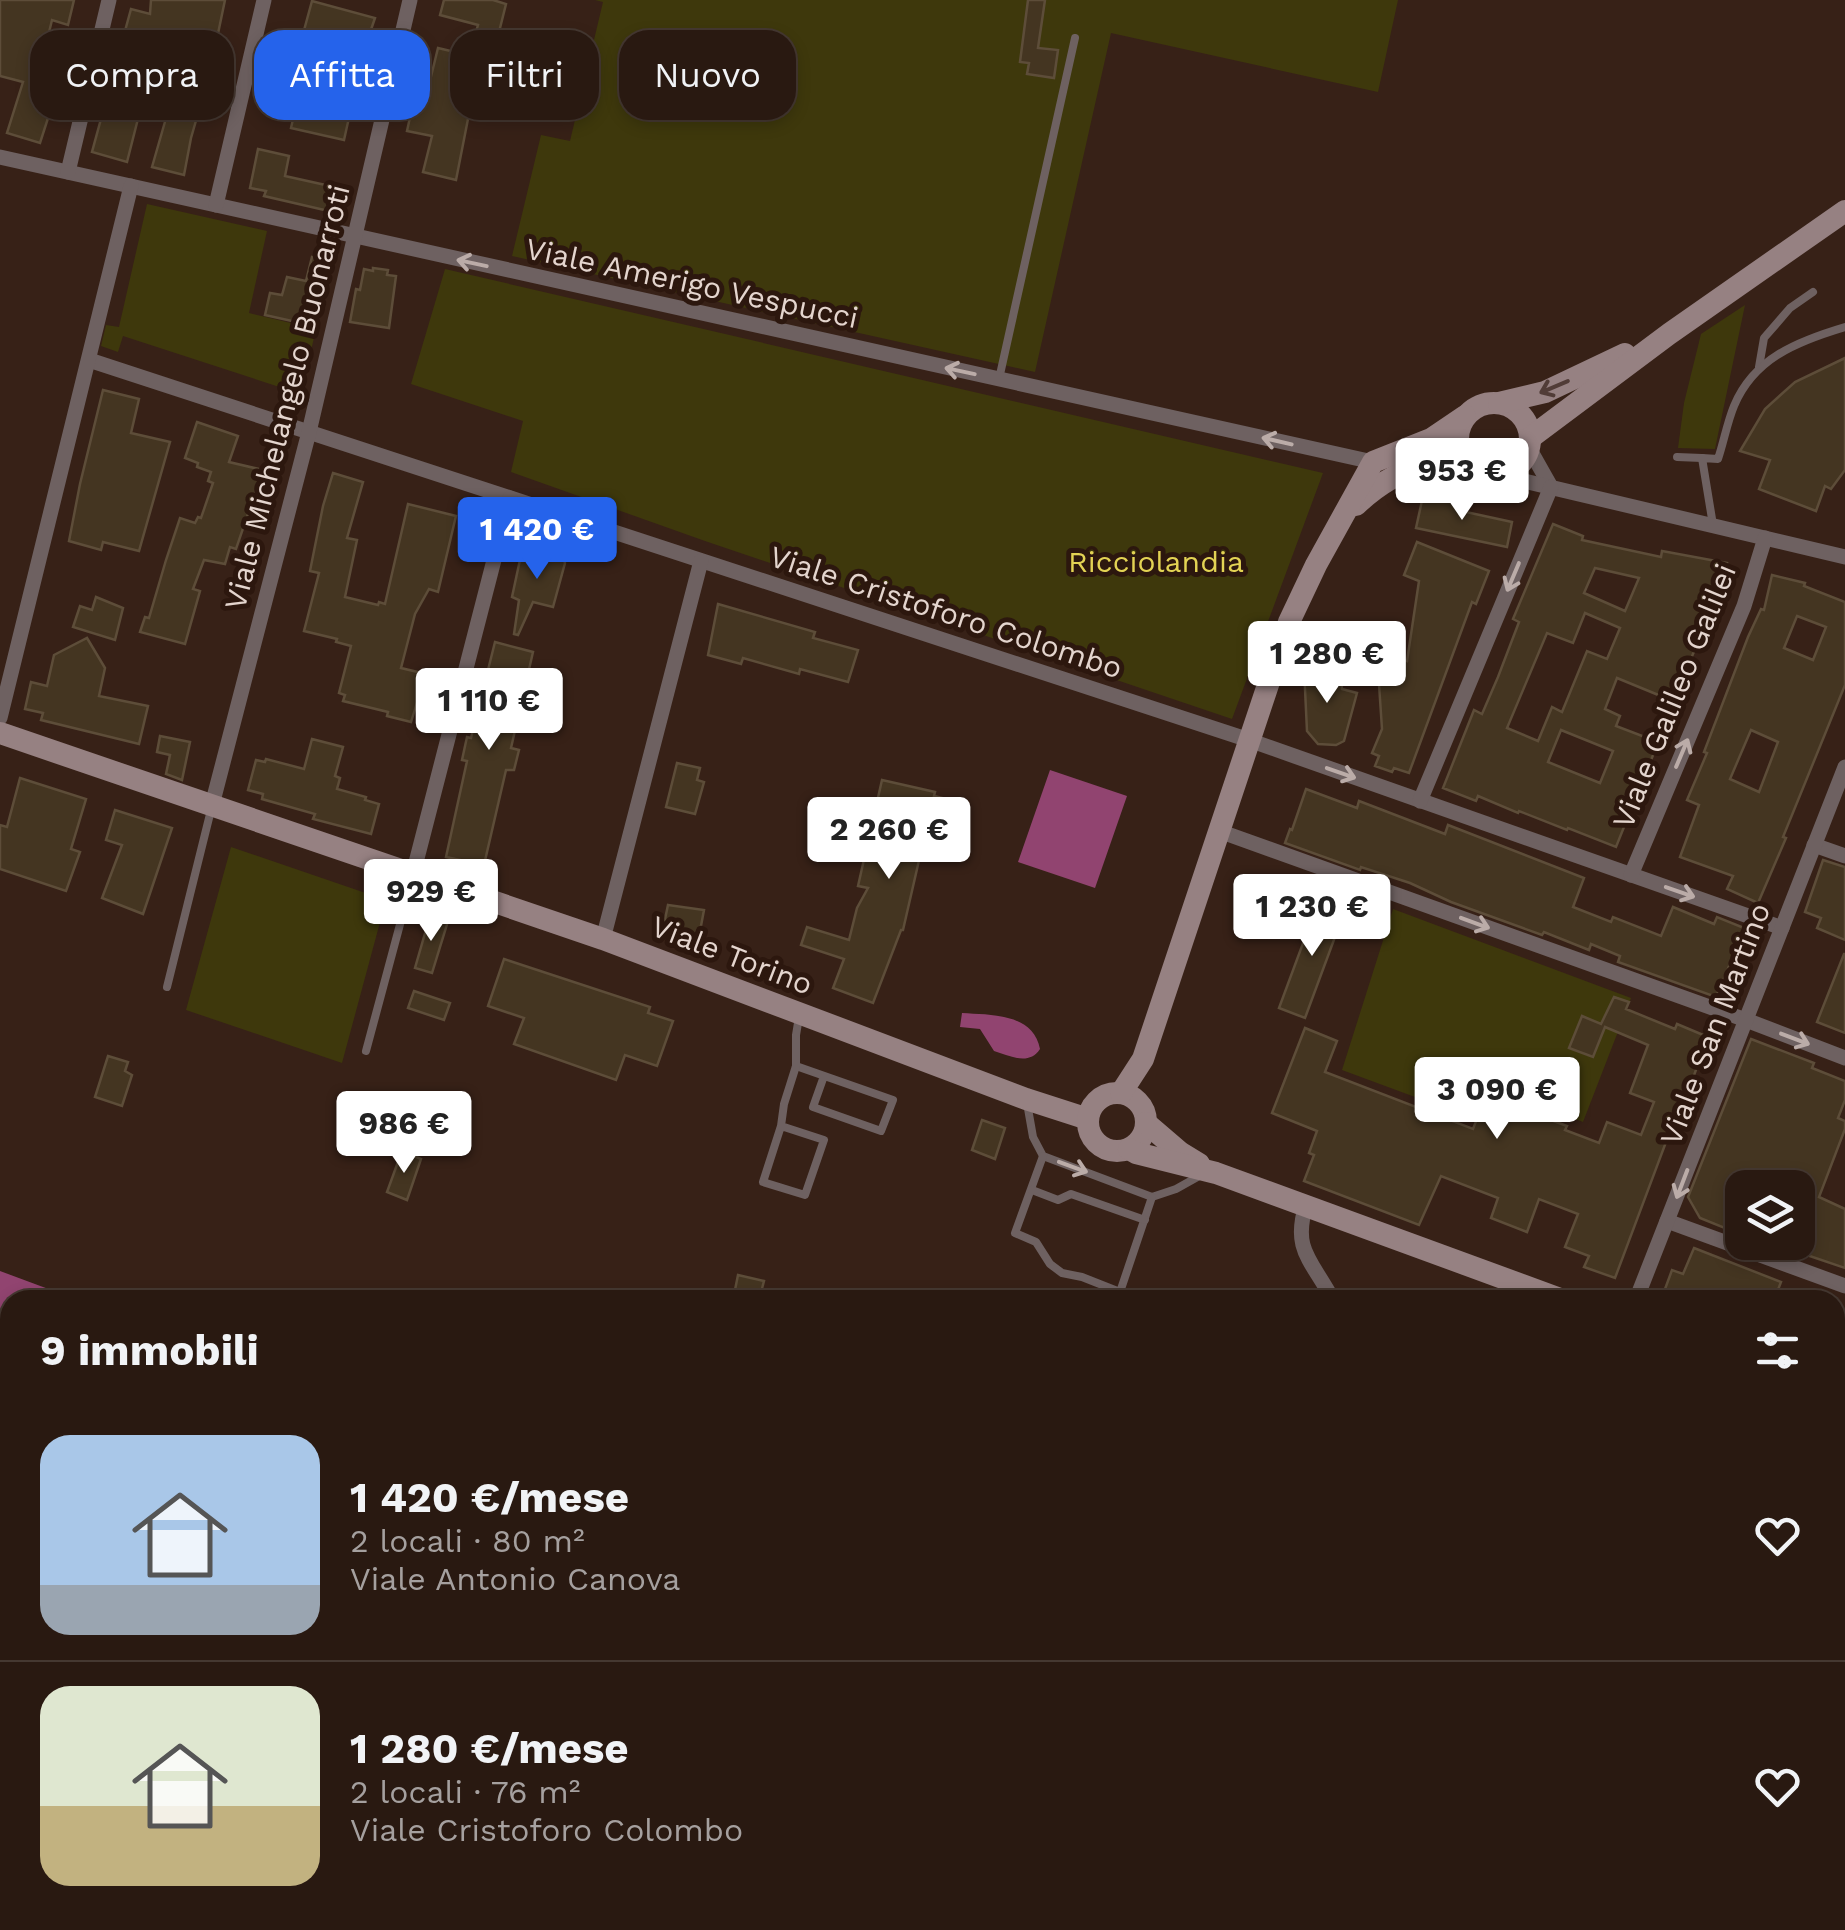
<!DOCTYPE html>
<html lang="it">
<meta charset="utf-8">
<style>
:root{--surface:#291911;--page:#31221a;--text:#f1f3f6;--muted:#a5a09f;--line:#453831;--accent:#2563eb}
body{margin:0;font-family:"Work Sans",sans-serif;background:var(--page);color:var(--text);height:100vh;display:flex;flex-direction:column;font-size:38px;white-space:nowrap}
*{box-sizing:border-box;margin:0}
p{font-size:32px;color:var(--muted)}
.icon{flex:none;width:55px;height:55px;fill:none;stroke:currentColor;stroke-width:2;stroke-linecap:round;stroke-linejoin:round}
.map{position:relative;flex:1;overflow:hidden}
.drawer{position:absolute;left:0px;top:1290px;width:1845px;height:640px;display:flex;flex-direction:column;background:var(--surface);border-radius:30px 30px 0 0;box-shadow:0 5px 15px #0003,0 0 0 2px var(--line)}
.drawer>*{flex:none}
.banner{position:absolute;left:30px;top:30px;width:1000px;height:90px;display:flex;gap:20px}
.buttons{position:absolute;left:1725px;top:1170px;display:grid;gap:20px}
.buttons a{display:grid;place-items:center;width:90px;height:90px;border-radius:20px;background:var(--surface);box-shadow:0 5px 15px #0003,0 0 0 2px var(--line);font-size:50px}
.price{position:absolute;translate:-50% -85px;padding:0 22px;border-radius:10px;background:#fff;color:#222;font-size:32px;line-height:65px;filter:drop-shadow(0 2px 5px #0008)}
.price::after{content:'';position:absolute;left:50%;top:60px;width:30px;height:22px;margin-left:-15px;background:inherit;clip-path:polygon(0 0,100% 0,50% 100%)}
.price.active{background:var(--accent);color:#fff}
ul{padding:0;list-style:none}
li{display:flex;align-items:center;gap:30px;height:250px;padding:0 40px}
li+li{border-top:2px solid var(--line)}
li span{display:grid;place-items:center;flex:none;width:280px;height:200px;border-radius:30px;color:#555}
li>.icon{margin-inline-start:auto}
span .icon{width:120px;height:120px;fill:#fffc;stroke-width:1}
li b{font-size:42px}
h2{display:flex;justify-content:space-between;align-items:center;height:120px;padding:0 40px;font-size:42px}
.tag{padding:0 35px;border-radius:30px;background:var(--surface);box-shadow:0 5px 15px #0003,0 0 0 2px var(--line);font-size:35px;line-height:90px}
.tag.active{background:var(--accent);color:#fff}
.map>svg:first-child{display:block}
.green{fill:#3e380c}
.water{fill:#914470}
.building{fill:#443521;stroke:#5d4d39;stroke-width:2.5;fill-rule:evenodd}
.lines{fill:none;stroke-linecap:round;stroke-linejoin:round}
.lane{stroke:#6e6161;stroke-width:8}
.street{stroke:#6e6161;stroke-width:15}
.secondary{stroke:#968182;stroke-width:22}
.oneway{stroke:#bbaca8}
.oneway2{stroke:#513c37}
.labels{text-anchor:middle;dominant-baseline:central;stroke-width:10;stroke-linejoin:round;paint-order:stroke}
.street-label{font-size:30px;fill:#e4d5ce;stroke:#2c170e}
.park-label{font-size:30px;fill:#e3d354;stroke:#2c170e}
</style>
<div class="map">
<svg width="1845" height="1930" viewBox="0 0 1845 1930">
<rect width="100%" height="100%" fill="#372117"/>
<!-- green -->
<g class="green">
<path d="M595 0H1398L1378 92 1111 33 1035 372 512 256 541 135 570 141 603 2Z"/>
<path d="M147 204 267 231 249 313 316 329 301 394 123 336 118 352 101 346 106 325 119 327Z"/>
<path d="M445 269 1323 473 1232 719 705 541 511 472 523 421 411 384Z"/>
<path d="M1745 305 1715 449 1678 448 1684 403 1701 334Z"/>
<path d="M231 847 386 900 342 1063 186 1010Z"/>
<path d="M1393 909 1631 998 1583 1122 1485 1083 1469 1117 1342 1070Z"/>
</g>
<!-- water -->
<g class="water">
<path d="M1050 770 1127 796 1095 888 1018 862Z"/>
<path d="M962 1013C991 1015 1033 1013 1040 1049 1029 1066 1010 1056 994 1051L980 1029 960 1027Z"/>
<path d="M0 1271 78 1300H10V1920H1617L1646 1930H0Z"/>
</g>
<!-- building -->
<g class="building">
<path d="M0 0H74L68 25 52 20 45 49 52 51 37 108 50 112 40 143 7 133 23 82 0 76Z"/>
<path d="M151 0H225L210 72 191 138 184 175 152 167 183 59 155 52 127 162 92 152 131 9 150 14Z"/>
<path d="M444 0H493L506 4 496 44 474 39 478 25 440 15Z"/>
<path d="M1028 0H1045L1038 48 1058 50 1054 78 1027 74 1029 63 1020 62Z"/>
<path d="M312 1 375 18 364 50 344 140 291 128 312 36 303 34Z"/>
<path d="M438 48 480 58 456 180 423 172 432 136 407 131 414 99 425 101Z"/>
<path d="M258 149 289 156 285 176 339 188 333 212 264 196 266 191 250 188Z"/>
<path d="M312 257 326 259 310 325 265 315 270 293 282 295 287 277 306 281Z"/>
<path d="M373 268 388 270 387 275 396 276 389 328 350 322 356 289 360 290 364 269 373 271Z"/>
<path d="M1845 358V470L1831 489 1825 486 1816 511 1759 489 1770 460 1740 451 1765 409 1795 382Z"/>
<path d="M103 390 139 399 131 433 170 442 139 551 103 542 101 550 69 541 80 484Z"/>
<path d="M197 422 238 436 229 462 263 470 236 549 230 547 225 564 204 560 193 589 200 591 185 644 140 632 145 617 149 618 166 560 180 518 195 523 198 517 201 518 213 483 208 481 211 472 197 467 198 463 185 458Z"/>
<path d="M333 473 363 482 347 538 357 540 345 597 378 605 379 602 385 604 408 504 456 516 438 592 429 589 415 614 401 668 426 674 411 722 387 716 388 712 343 701 345 695 339 693 351 646 336 642 337 639 304 631 319 573 310 571 323 506Z"/>
<path d="M1423 496 1467 506 1466 512 1512 522 1507 547 1416 528Z"/>
<path d="M1553 524 1583 536 1582 540 1661 557 1662 551 1727 563 1720 601 1711 600 1697 633 1701 635 1673 701 1617 678 1605 709 1620 716 1616 726 1658 742 1642 784 1646 786 1634 814 1630 812 1616 847 1568 828 1567 830 1519 811 1518 813 1478 796 1476 801 1443 788 1474 710 1482 714 1498 677 1519 622 1513 619ZM1595 568 1639 578 1625 611 1584 593ZM1585 613 1620 628 1607 659 1587 651 1562 712 1552 707 1538 741 1507 728 1547 633 1573 643ZM1561 730 1613 751 1600 783 1548 762Z"/>
<path d="M1417 542 1489 571 1476 604 1472 602 1409 773 1394 768 1392 772 1375 766 1379 756 1372 753 1382 729 1379 684 1391 655 1407 661 1419 581 1404 575Z"/>
<path d="M535 550 558 553 563 557 565 563 553 607 533 602 518 635 514 634 519 600 512 597 521 555 534 553Z"/>
<path d="M1772 575 1805 583 1804 586 1845 602V685L1783 837 1786 838 1758 903 1727 889 1733 876 1680 857 1699 805 1687 800 1707 753 1704 752 1748 637 1761 609 1764 610ZM1797 616 1826 627 1813 660 1784 648ZM1751 730 1778 742 1759 792 1730 779Z"/>
<path d="M96 597 123 608 115 640 73 627 80 606 92 610Z"/>
<path d="M718 604 815 632 813 638 858 650 848 682 800 669 799 674 743 658 741 664 708 655Z"/>
<path d="M87 638 105 668 99 696 148 706 139 744 41 720 43 713 25 709 31 682 47 686 54 655Z"/>
<path d="M495 642 533 652 511 748 519 750 514 770H506L484 865 446 857 467 761 462 760 467 737 471 738Z"/>
<path d="M1311 664 1319 666 1325 673 1341 674 1342 689 1357 693 1344 741 1336 745 1318 744 1307 731 1304 668Z"/>
<path d="M160 736 190 742 182 780 166 774 170 755 157 752Z"/>
<path d="M312 739 343 747 335 776 340 778 337 789 366 797 365 800 379 804 371 834 313 819 315 814 262 799 263 794 248 790 256 760 265 762 266 759 304 769Z"/>
<path d="M677 763 700 768 697 780 704 782 695 814 666 807Z"/>
<path d="M20 778 86 799 71 849 80 852 66 891 0 869V825L7 827Z"/>
<path d="M882 780 935 792 934 796 967 804 956 850 923 843 903 930H901L873 1003 833 988 844 959 801 945 807 927 849 940 857 908 868 888 858 886Z"/>
<path d="M1306 789 1357 808 1359 801 1445 834 1448 825 1584 878 1573 907 1611 922 1613 917 1661 936 1673 907 1714 924 1717 917 1749 930 1737 961 1732 959 1716 997 1618 962 1620 956 1591 944 1589 950 1544 932 1542 935 1451 902 1410 883 1361 867 1360 870 1285 843 1290 829 1292 830Z"/>
<path d="M115 810 172 828 143 914 102 898 122 845 106 840Z"/>
<path d="M1823 860 1845 867V940L1817 928 1821 918 1805 912Z"/>
<path d="M1319 900 1345 910 1305 1018 1279 1008Z"/>
<path d="M668 905 704 910 700 931 697 930 695 937 679 933 680 928 664 924Z"/>
<path d="M430 916 448 921 432 973 415 968Z"/>
<path d="M1844 954H1845V1033L1817 1022Z"/>
<path d="M504 959 650 1007 648 1013 673 1021 657 1066 625 1055 616 1080 514 1044 524 1018 488 1006Z"/>
<path d="M414 991 450 1003 444 1020 408 1008Z"/>
<path d="M1614 997 1629 1002 1626 1009 1675 1029 1677 1024 1708 1037 1681 1111 1678 1110 1615 1278 1584 1267 1589 1256 1565 1247 1578 1214 1539 1199 1527 1232 1491 1218 1498 1198 1441 1176 1419 1225 1304 1181 1314 1155 1309 1153 1317 1131 1272 1113 1305 1028 1337 1041 1325 1072 1473 1129 1486 1096 1567 1126 1565 1130 1599 1143 1607 1122 1641 1135 1654 1102 1630 1093 1648 1045 1605 1027 1593 1057 1569 1048 1582 1016 1601 1024Z"/>
<path d="M1751 1039 1814 1063 1812 1068 1845 1081V1100L1838 1118 1845 1121V1129L1819 1197 1845 1209V1268L1798 1252V1188H1742V1235L1700 1218 1688 1197Z"/>
<path d="M108 1056 128 1062 125 1071 132 1075 122 1106 95 1097Z"/>
<path d="M982 1120 1005 1128 995 1159 972 1150Z"/>
<path d="M402 1151 421 1159 407 1200 387 1192Z"/>
<path d="M1694 1248 1781 1282 1774 1300H1661L1672 1270 1683 1274Z"/>
<path d="M738 1275 764 1281 759 1300H733Z"/>
</g>
<g class="lines">
<!-- lane -->
<g class="lane">
<path d="M1759 367 1764 338 1790 308 1813 292"/>
<path d="M999 379 1075 38"/>
<path d="M1677 457 1702 458"/>
<path d="M1713 525 1702 458 1718 459C1724 441 1727 423 1734 406 1754 358 1798 341 1845 327"/>
<path d="M167 987 211 810"/>
<path d="M366 1051 413 876"/>
<path d="M796 1066 893 1100 881 1131 813 1107 824 1076"/>
<path d="M1027 1103 1033 1137 1043 1156 1152 1197 1176 1189 1201 1175"/>
<path d="M781 1126 824 1140 805 1195 763 1182 781 1126 784 1104 796 1066V1035L799 1017"/>
<path d="M1043 1156 1015 1233 1036 1242 1050 1264 1062 1273 1082 1277 1120 1292 1152 1197"/>
<path d="M1032 1190 1058 1200 1071 1194 1145 1220"/>
</g>
<!-- street -->
<g class="street">
<path d="M0 157 1373 462"/>
<path d="M68 172 109 0"/>
<path d="M216 205 264 0"/>
<path d="M89 360 1249 740 1782 928"/>
<path d="M1529 448 1551 487"/>
<path d="M1499 475 1845 557"/>
<path d="M0 718 131 186"/>
<path d="M1420 801 1551 487"/>
<path d="M212 805 309 432 410 0"/>
<path d="M1219 831 1746 1020 1845 1058"/>
<path d="M1814 845 1845 856"/>
<path d="M413 874 510 498"/>
<path d="M1631 875 1744 606 1765 538"/>
<path d="M603 939 701 561"/>
<path d="M1306 1205C1293 1247 1309 1258 1329 1293L1331 1300"/>
<path d="M1667 1221 1845 1286"/>
<path d="M1636 1300 1845 767"/>
</g>
<!-- secondary -->
<g class="secondary">
<circle cx="1494" cy="439" r="36"/>
<path d="M1499 403 1545 392 1625 354"/>
<path d="M1530 438 1669 334 1845 211"/>
<path d="M1356 505C1375 487 1402 468 1429 466 1443 465 1457 467 1471 467"/>
<path d="M0 733 603 939 1026 1099 1088 1119"/>
<circle cx="1117" cy="1122" r="29"/>
<path d="M1121 1093 1143 1059 1289 622 1316 565 1373 462 1431 439 1465 416"/>
<path d="M1146 1123 1181 1153 1199 1164"/>
<path d="M1129 1149 1136 1153 1216 1173 1563 1300"/>
<path d="M1835 1401 1839 1402"/>
</g>
</g>
<!-- one-way arrows -->
<defs><path id="oneway-shaft" d="M-6 0H5M1.5-3L5.5 0L1.5 3" fill="none" stroke-width="1.6" stroke-linecap="round" stroke-linejoin="round" transform="scale(2.5)"/></defs>
<g class="oneway">
<use href="#oneway-shaft" transform="translate(472 263) rotate(-168)"/>
<use href="#oneway-shaft" transform="translate(960 371) rotate(-168)"/>
<use href="#oneway-shaft" transform="translate(1277 441) rotate(-167)"/>
<use href="#oneway-shaft" transform="translate(1513 577) rotate(113)"/>
<use href="#oneway-shaft" transform="translate(1682 753) rotate(-67)"/>
<use href="#oneway-shaft" transform="translate(1341 773) rotate(19)"/>
<use href="#oneway-shaft" transform="translate(1680 892) rotate(19)"/>
<use href="#oneway-shaft" transform="translate(1475 923) rotate(20)"/>
<use href="#oneway-shaft" transform="translate(1795 1039) rotate(21)"/>
<use href="#oneway-shaft" transform="translate(1073 1167) rotate(20)"/>
<use href="#oneway-shaft" transform="translate(1682 1184) rotate(111)"/>
</g>
<use class="oneway2" href="#oneway-shaft" transform="translate(1554 387) rotate(157)"/>
<g class="labels">
<!-- street labels -->
<g class="street-label">
<text transform="translate(692 283) rotate(12)">Viale Amerigo Vespucci</text>
<text transform="translate(287 397) rotate(-76)">Viale Michelangelo Buonarroti</text>
<text transform="translate(946 612) rotate(18)">Viale Cristoforo Colombo</text>
<text transform="translate(1674 696) rotate(-68)">Viale Galileo Galilei</text>
<text transform="translate(732 955) rotate(21)">Viale Torino</text>
<text transform="translate(1715 1024) rotate(-69)">Viale San Martino</text>
</g>
<!-- park labels -->
<g class="park-label">
<text x="1156" y="561">Ricciolandia</text>
</g>
</g>
</svg>
<div class="buttons">
<a><svg class="icon" aria-label="layers" viewBox="0 0 24 24"><path d="M12 4l9 5-9 5-9-5zM3 14l9 5 9-5"/></svg></a>
</div>
<b class="price" style="left:1462px;top:523px">953 €</b>
<b class="price active" style="left:537px;top:582px">1 420 €</b>
<b class="price" style="left:1327px;top:706px">1 280 €</b>
<b class="price" style="left:489px;top:753px">1 110 €</b>
<b class="price" style="left:889px;top:882px">2 260 €</b>
<b class="price" style="left:431px;top:944px">929 €</b>
<b class="price" style="left:1312px;top:959px">1 230 €</b>
<b class="price" style="left:1497px;top:1142px">3 090 €</b>
<b class="price" style="left:404px;top:1176px">986 €</b>
<div class="banner">
<a class="tag">Compra</a>
<a class="tag active">Affitta</a>
<a class="tag">Filtri</a>
<a class="tag">Nuovo</a>
</div>
<section class="drawer">
<h2>9 immobili<svg class="icon" aria-label="filters" viewBox="0 0 24 24"><path d="M4 7h16M4 17h16"/><circle cx="9" cy="7" r="2"/><circle cx="15" cy="17" r="2"/></svg></h2>
<ul>
<li><span style="background:linear-gradient(#a9c7e8 75%,#9aa5b1 0)"><svg class="icon" aria-label="home" viewBox="0 0 24 24"><path d="M3 11l9-7 9 7M6 9v11h12V9"/></svg></span><div><b>1 420 €/mese</b><p>2 locali · 80 m²</p><p>Viale Antonio Canova</p></div><svg class="icon" aria-label="heart" viewBox="0 0 24 24"><path d="M12 20l-8-8c-3-5 5-10 8-4 3-6 11-1 8 4z"/></svg></li>
<li><span style="background:linear-gradient(#dfe7d0 60%,#c2b280 0)"><svg class="icon" aria-label="home" viewBox="0 0 24 24"><path d="M3 11l9-7 9 7M6 9v11h12V9"/></svg></span><div><b>1 280 €/mese</b><p>2 locali · 76 m²</p><p>Viale Cristoforo Colombo</p></div><svg class="icon" aria-label="heart" viewBox="0 0 24 24"><path d="M12 20l-8-8c-3-5 5-10 8-4 3-6 11-1 8 4z"/></svg></li>
</ul>
</section>
</div>
